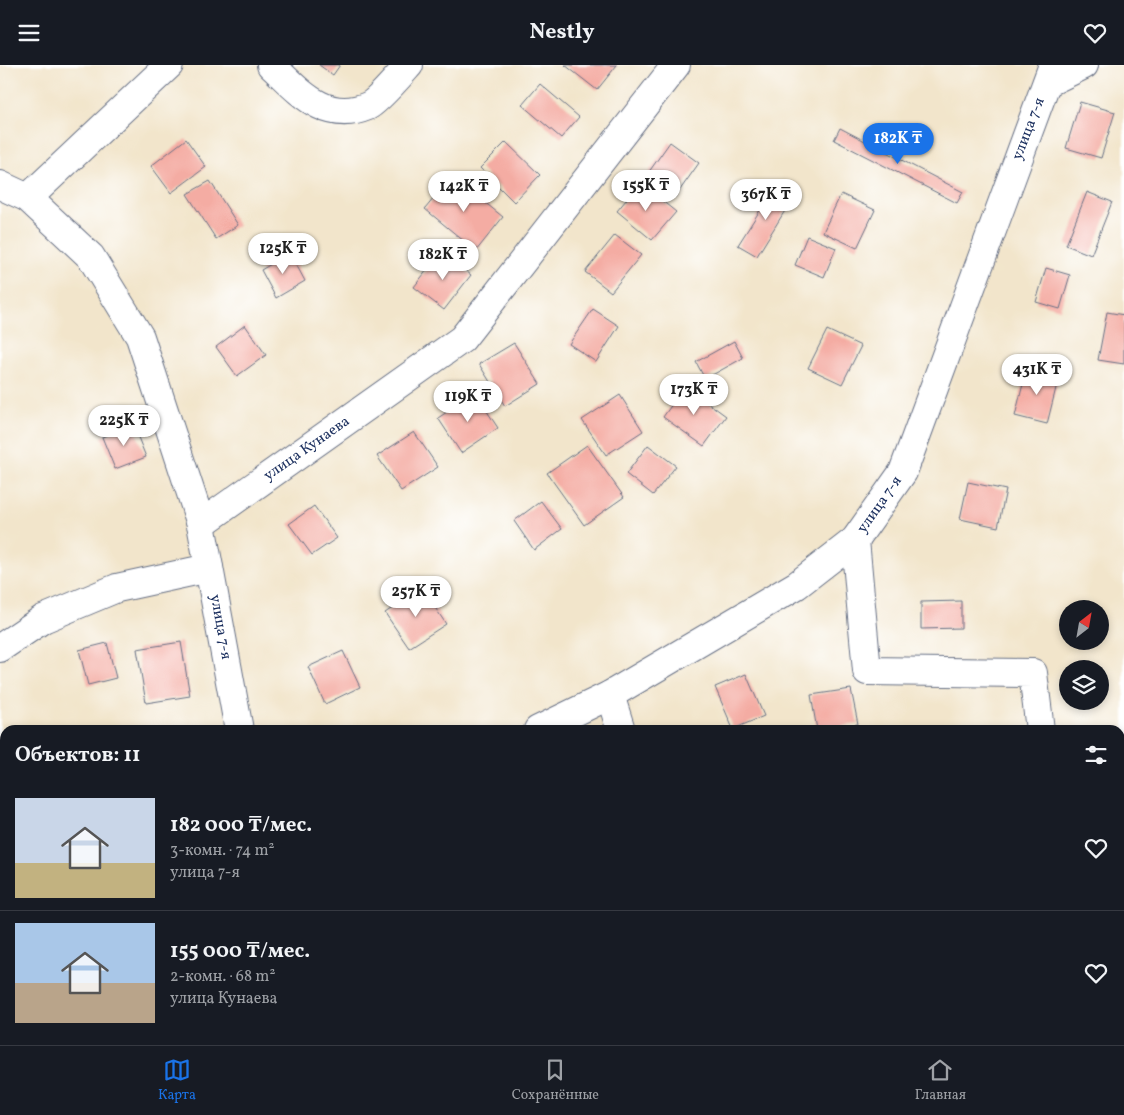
<!DOCTYPE html>
<html lang="ru">
<meta charset="utf-8">
<style>
:root{--surface:#171b24;--page:#20242c;--text:#f1f3f6;--muted:#9ea1a6;--line:#363941;--accent:#1a73e8}
body{margin:0;font-family:Vollkorn,serif;background:var(--page);color:var(--text);height:100vh;display:flex;flex-direction:column;font-size:19px;white-space:nowrap}
*{box-sizing:border-box;margin:0}
p{font-size:16px;color:var(--muted)}
.icon{flex:none;width:28px;height:28px;fill:none;stroke:currentColor;stroke-width:2;stroke-linecap:round;stroke-linejoin:round}
.map{position:relative;flex:1;overflow:hidden}
.details{position:absolute;left:0px;top:660px;width:1125px;height:320px;display:flex;flex-direction:column;background:var(--surface);border-radius:15px 15px 0 0;box-shadow:0 2px 8px #0003}
.details>*{flex:none}
.needle{width:32px;rotate:31deg}
.tools{position:absolute;left:1059px;top:535px;display:grid;gap:10px}
.tools a{display:grid;place-items:center;width:50px;height:50px;border-radius:50%;background:var(--surface);box-shadow:0 2px 8px #0003;font-size:25px}
.price{position:absolute;translate:-50% -42px;padding:0 11px;border-radius:18px;background:#fff;color:#222;font-size:16px;line-height:32px;filter:drop-shadow(0 1px 2px #0008)}
.price::after{content:'';position:absolute;left:50%;top:30px;width:15px;height:11px;margin-left:-8px;background:inherit;clip-path:polygon(0 0,100% 0,50% 100%)}
.price.active{background:var(--accent);color:#fff}
ul{padding:0;list-style:none}
li{display:flex;align-items:center;gap:15px;height:125px;padding:0 15px}
li+li{border-top:1px solid var(--line)}
li span{display:grid;place-items:center;flex:none;width:140px;height:100px;border-radius:0px;color:#555}
li>.icon{margin-inline-start:auto}
span .icon{width:60px;height:60px;fill:#fffc;stroke-width:1}
li b{font-size:21px}
h2{display:flex;justify-content:space-between;align-items:center;height:60px;padding:0 15px;font-size:21px}
header{display:flex;justify-content:space-between;align-items:center;height:65px;padding:0 15px;background:var(--surface);font-size:22px;font-weight:700}
.menu{display:flex;justify-content:space-around;align-items:center;height:70px;border-top:1px solid var(--line);background:var(--surface);font-size:14px;color:var(--muted)}
.menu a{display:grid;justify-items:center;gap:2px}
.menu .active{color:var(--accent)}
.map>svg:first-child{display:block}
.building{fill:#f4aca3}
.lines{fill:none;stroke-linecap:round;stroke-linejoin:round}
.minor-casing{stroke:#666f84;stroke-width:30}
.minor{stroke:#fff;stroke-width:28}
.labels{text-anchor:middle;dominant-baseline:central;stroke-width:4;stroke-linejoin:round;paint-order:stroke}
.street-label{font-size:15px;fill:#1b2f5e;stroke:#fff}
</style>
<header><svg class="icon" aria-label="menu" viewBox="0 0 24 24"><path d="M4 6h16M4 12h16M4 18h16"/></svg>Nestly<svg class="icon" aria-label="heart" viewBox="0 0 24 24"><path d="M12 20l-8-8c-3-5 5-10 8-4 3-6 11-1 8 4z"/></svg></header>
<div class="map">
<svg width="1124" height="980" viewBox="0 0 1124 980">
<rect width="100%" height="100%" fill="#fff"/>
<filter id="ink" filterUnits="userSpaceOnUse"><feTurbulence type="fractalNoise" baseFrequency=".02" numOctaves="2"/><feDisplacementMap in="SourceGraphic" scale="10" xChannelSelector="R" yChannelSelector="G"/><feConvolveMatrix kernelMatrix="1 2 1 2 8 2 1 2 1" color-interpolation-filters="sRGB"/></filter>
<filter id="wash" filterUnits="userSpaceOnUse"><feTurbulence type="fractalNoise" baseFrequency=".0096" numOctaves="4" result="noise"/><feDisplacementMap in="SourceGraphic" scale="20" xChannelSelector="R" yChannelSelector="G"/><feGaussianBlur stdDeviation="1.12" result="paint"/><feColorMatrix in="noise" values="0 0 0 0 0 0 0 0 0 0 0 0 0 0 0 0 0 1.4 0 .05"/><feComposite in="paint" operator="in"/></filter>
<g filter="url(#wash)">
<rect width="100%" height="100%" fill="#f2e5cb"/>
<g id="blocks">
<!-- building -->
<g class="building">
<path d="M319 0H340L333 10Z"/>
<path d="M565 0H617L597 25Z"/>
<path d="M540 19 579 52 561 73 522 40Z"/>
<path d="M1080 37 1115 47 1101 93 1066 83Z"/>
<path d="M840 63 963 127 957 138 834 75Z"/>
<path d="M186 74 206 102 171 128 151 101Z"/>
<path d="M506 77 540 110 514 137 480 103Z"/>
<path d="M670 77 699 98 675 132 646 111Z"/>
<path d="M452 111 503 152 476 186 425 144Z"/>
<path d="M210 116 238 160 216 174 187 129Z"/>
<path d="M640 118 676 147 652 175 617 146Z"/>
<path d="M776 120 794 131 757 191 738 180Z"/>
<path d="M1087 127 1112 137 1091 190 1066 180Z"/>
<path d="M841 129 875 145 857 183 823 167Z"/>
<path d="M615 170 641 190 611 227 585 207Z"/>
<path d="M807 171 836 183 824 212 795 200Z"/>
<path d="M441 187 471 210 444 245 414 222Z"/>
<path d="M290 188 305 216 276 233 261 205Z"/>
<path d="M1046 203 1070 210 1060 244 1036 237Z"/>
<path d="M593 244 619 261 596 297 569 279Z"/>
<path d="M1107 247 1124 250V299L1098 295Z"/>
<path d="M245 260 266 290 237 311 216 282Z"/>
<path d="M827 265 861 281 842 319 808 303Z"/>
<path d="M734 276 743 293 705 314 696 297Z"/>
<path d="M514 278 540 319 505 341 479 299Z"/>
<path d="M1027 303 1059 311 1047 359 1015 351Z"/>
<path d="M685 321 726 351 704 381 663 352Z"/>
<path d="M475 328 498 363 461 388 438 353Z"/>
<path d="M620 330 643 366 606 390 582 355Z"/>
<path d="M133 360 146 392 115 404 102 372Z"/>
<path d="M414 367 438 402 401 426 377 391Z"/>
<path d="M587 380 624 432 584 460 547 408Z"/>
<path d="M648 380 676 401 653 430 626 409Z"/>
<path d="M968 417 1006 425 998 462 960 454Z"/>
<path d="M541 436 562 464 534 485 514 456Z"/>
<path d="M314 441 337 473 312 490 289 459Z"/>
<path d="M422 523 446 559 409 583 385 548Z"/>
<path d="M961 536V563L921 564V537Z"/>
<path d="M181 577 190 631 146 638 137 584Z"/>
<path d="M107 578 116 613 88 620 79 585Z"/>
<path d="M343 586 360 622 325 639 308 602Z"/>
<path d="M746 609 764 651 733 664 715 622Z"/>
<path d="M851 624 858 659 817 665 811 630Z"/>
<path d="M5 680V721L0 723V682Z"/>
<path d="M346 975H360L361 976 348 979Z"/>
</g>
</g>
</g>
<g filter="url(#ink)">
<use href="#blocks" fill-opacity="0" stroke="#666f84" stroke-width="1"/>
<g class="lines">
<!-- minor casing -->
<g class="minor-casing">
<g id="minor">
<path d="M271 0C299 26 325 59 368 41 377 37 401 9 409 0"/>
<path d="M1047 18 1084 0"/>
<path d="M0 120 28 133 91 192 140 272 201 459 462 274 676 0"/>
<path d="M28 133 169 0"/>
<path d="M201 459 239 665"/>
<path d="M855 475 867 606 1033 608 1040 665"/>
<path d="M0 583 43 554 117 523 209 503"/>
<path d="M610 630 621 665"/>
<path d="M538 665 610 630 797 520 855 475 903 407 1053 0"/>
<path d="M0 963 5 960"/>
<path d="M308 975 309 980"/>
<path d="M719 975V980"/>
<path d="M170 980 172 975"/>
</g>
</g>
<!-- minor -->
<use href="#minor" class="minor"/>
</g>
</g>
<g class="labels">
<!-- street labels -->
<g class="street-label">
<text transform="translate(1029 64) rotate(-69)">улица 7-я</text>
<text transform="translate(307 384) rotate(-35)">улица Кунаева</text>
<text transform="translate(880 440) rotate(-55)">улица 7-я</text>
<text transform="translate(220 562) rotate(80)">улица 7-я</text>
</g>
</g>
</svg>
<div class="tools">
<a><svg class="needle" viewBox="-14 -14 28 28"><path d="M0-13l5 13h-10z" fill="#e53935"/><path d="M0 13l5-13h-10z" fill="#9ea1a6"/></svg></a>
<a><svg class="icon" aria-label="layers" viewBox="0 0 24 24"><path d="M12 4l9 5-9 5-9-5zM3 14l9 5 9-5"/></svg></a>
</div>
<b class="price active" style="left:898px;top:100px">182K ₸</b>
<b class="price" style="left:646px;top:147px">155K ₸</b>
<b class="price" style="left:464px;top:148px">142K ₸</b>
<b class="price" style="left:766px;top:156px">367K ₸</b>
<b class="price" style="left:283px;top:210px">125K ₸</b>
<b class="price" style="left:443px;top:216px">182K ₸</b>
<b class="price" style="left:1037px;top:331px">431K ₸</b>
<b class="price" style="left:694px;top:351px">173K ₸</b>
<b class="price" style="left:468px;top:358px">119K ₸</b>
<b class="price" style="left:124px;top:382px">225K ₸</b>
<b class="price" style="left:416px;top:553px">257K ₸</b>
<section class="details">
<h2>Объектов: 11<svg class="icon" aria-label="filters" viewBox="0 0 24 24"><path d="M4 7h16M4 17h16"/><circle cx="9" cy="7" r="2"/><circle cx="15" cy="17" r="2"/></svg></h2>
<ul>
<li><span style="background:linear-gradient(#c9d6e8 65%,#c2b280 0)"><svg class="icon" aria-label="home" viewBox="0 0 24 24"><path d="M3 11l9-7 9 7M6 9v11h12V9"/></svg></span><div><b>182 000 ₸/мес.</b><p>3-комн. · 74 m²</p><p>улица 7-я</p></div><svg class="icon" aria-label="heart" viewBox="0 0 24 24"><path d="M12 20l-8-8c-3-5 5-10 8-4 3-6 11-1 8 4z"/></svg></li>
<li><span style="background:linear-gradient(#a9c7e8 60%,#b9a48a 0)"><svg class="icon" aria-label="home" viewBox="0 0 24 24"><path d="M3 11l9-7 9 7M6 9v11h12V9"/></svg></span><div><b>155 000 ₸/мес.</b><p>2-комн. · 68 m²</p><p>улица Кунаева</p></div><svg class="icon" aria-label="heart" viewBox="0 0 24 24"><path d="M12 20l-8-8c-3-5 5-10 8-4 3-6 11-1 8 4z"/></svg></li>
</ul>
</section>
</div>
<nav class="menu">
<a class="active"><svg class="icon" aria-label="map" viewBox="0 0 24 24"><path d="M3 6l6-2 6 2 6-2v14l-6 2-6-2-6 2zM9 4v14M15 6v14"/></svg>Карта</a>
<a><svg class="icon" aria-label="saved" viewBox="0 0 24 24"><path d="M7 4h10v16l-5-4-5 4z"/></svg>Сохранённые</a>
<a><svg class="icon" aria-label="home" viewBox="0 0 24 24"><path d="M3 11l9-7 9 7M6 9v11h12V9"/></svg>Главная</a>
</nav>
